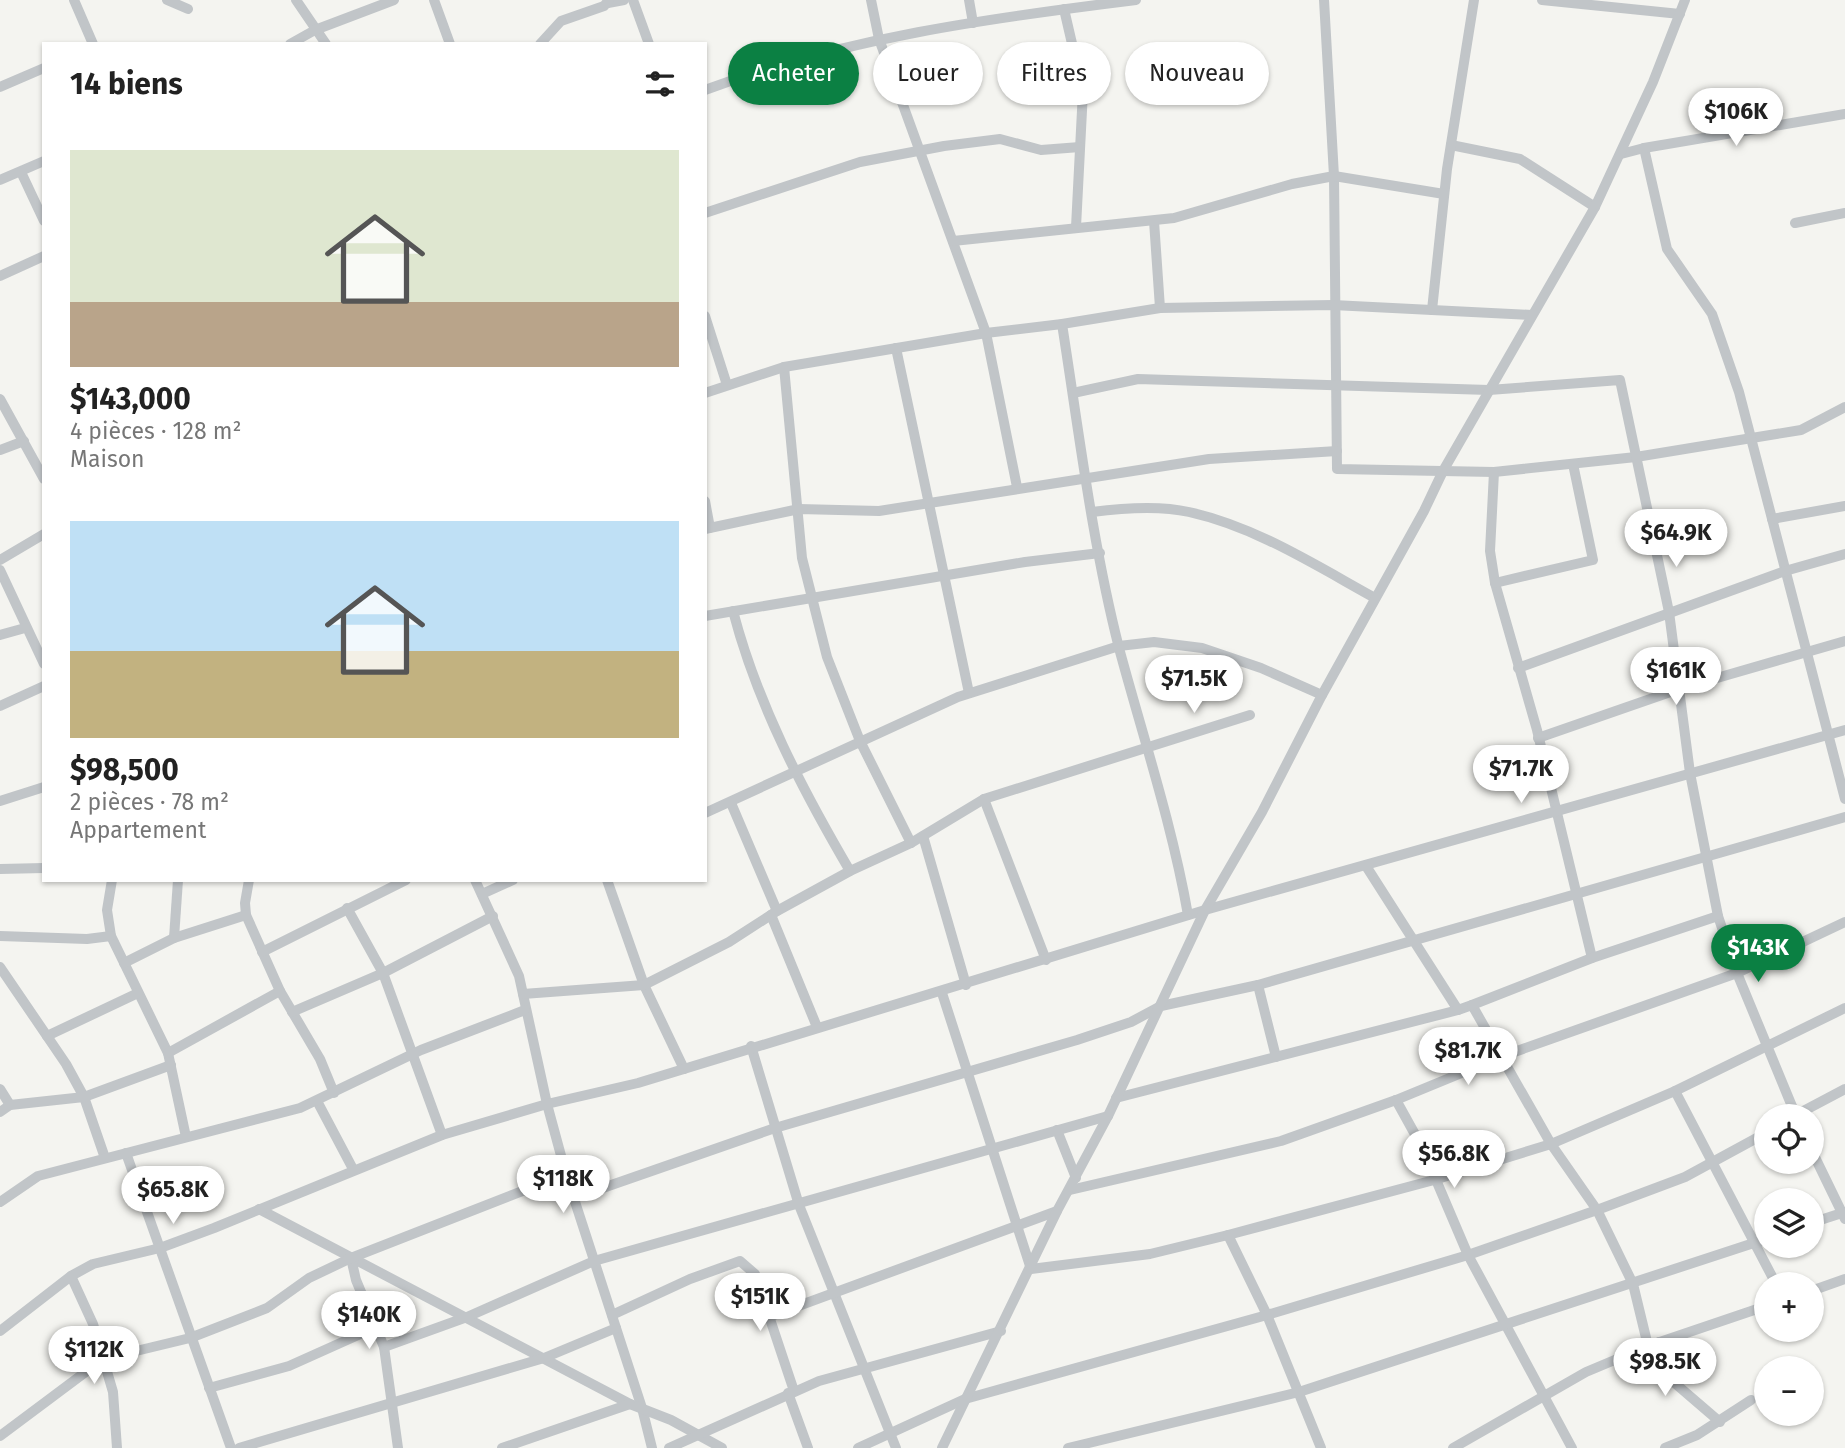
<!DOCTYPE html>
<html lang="fr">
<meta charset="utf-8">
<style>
:root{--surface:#fff;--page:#f6f6f6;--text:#222;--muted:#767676;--accent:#0b8043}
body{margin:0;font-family:"Fira Sans",sans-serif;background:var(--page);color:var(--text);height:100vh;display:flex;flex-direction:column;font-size:26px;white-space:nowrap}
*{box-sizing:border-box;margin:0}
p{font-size:23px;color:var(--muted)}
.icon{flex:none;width:38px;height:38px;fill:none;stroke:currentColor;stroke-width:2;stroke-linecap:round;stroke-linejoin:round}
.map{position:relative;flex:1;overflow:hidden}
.side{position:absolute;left:42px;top:42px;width:665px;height:840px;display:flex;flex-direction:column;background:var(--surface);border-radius:0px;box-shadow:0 2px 5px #0004}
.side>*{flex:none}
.hud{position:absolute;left:728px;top:42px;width:665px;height:63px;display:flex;gap:14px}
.fabs{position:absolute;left:1754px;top:1104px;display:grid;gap:14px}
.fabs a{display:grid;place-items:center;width:70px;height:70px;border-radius:50%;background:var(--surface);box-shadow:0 2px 5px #0004;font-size:35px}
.price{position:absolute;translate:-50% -60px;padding:0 16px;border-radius:24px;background:#fff;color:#222;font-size:23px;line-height:46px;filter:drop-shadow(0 2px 4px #0008)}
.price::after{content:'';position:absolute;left:50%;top:42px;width:21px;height:16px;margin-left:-10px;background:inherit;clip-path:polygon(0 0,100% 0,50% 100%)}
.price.selected{background:var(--accent);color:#fff}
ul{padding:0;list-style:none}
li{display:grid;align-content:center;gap:14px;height:371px;padding:0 28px}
li span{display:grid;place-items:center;height:217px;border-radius:0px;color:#555}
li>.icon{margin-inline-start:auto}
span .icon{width:126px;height:126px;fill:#fffc;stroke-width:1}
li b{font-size:30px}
h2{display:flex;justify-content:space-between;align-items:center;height:84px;padding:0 28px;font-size:30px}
.pill{padding:0 24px;border-radius:32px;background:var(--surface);box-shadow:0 2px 5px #0004;font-size:24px;line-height:63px}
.pill.selected{background:var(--accent);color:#fff}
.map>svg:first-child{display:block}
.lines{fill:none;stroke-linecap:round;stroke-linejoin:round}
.street{stroke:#c1c5c8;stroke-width:10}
</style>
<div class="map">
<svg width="1845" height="1448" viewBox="0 0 1845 1448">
<rect width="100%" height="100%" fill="#f4f4f0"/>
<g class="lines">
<!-- street -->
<g class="street">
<path d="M74 0 93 44"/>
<path d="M167 0 188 9"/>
<path d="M296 0 326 44"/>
<path d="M434 0 450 44"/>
<path d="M633 0 649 44"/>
<path d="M871 0 879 39 986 333 1017 487"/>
<path d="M969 0 973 23"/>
<path d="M1324 0 1334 176 1337 469 1494 472 1636 457 1801 430 1845 407"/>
<path d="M1542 0 1680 14"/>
<path d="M608 3 624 0"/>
<path d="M1064 9 1083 91 1076 227"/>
<path d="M290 44 315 30 394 0"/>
<path d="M540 44 561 21 604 6 609 0"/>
<path d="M0 87 44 68"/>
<path d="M705 90C844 38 990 18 1136 0"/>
<path d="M1451 145 1520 159 1595 207"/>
<path d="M1644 148 1667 249 1712 314 1739 392 1845 799"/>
<path d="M1621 154 1644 148 1845 114"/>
<path d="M21 172 44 221"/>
<path d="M0 180 44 161"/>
<path d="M705 213 860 162 944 146 1000 139 1041 150 1080 147"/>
<path d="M1154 221 1160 308"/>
<path d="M1795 223 1845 213"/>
<path d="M953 241 1174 218 1292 184 1334 176 1444 194"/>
<path d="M0 276 44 256"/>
<path d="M1432 310 1447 169 1474 0"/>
<path d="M705 316 727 385"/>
<path d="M1062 324C1079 432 1092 542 1119 648 1143 737 1172 824 1188 915"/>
<path d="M896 348 969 693"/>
<path d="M784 367 802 558 827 657 860 741 911 843"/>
<path d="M705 393 784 367 986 333 1062 324 1160 308 1333 305 1532 315"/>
<path d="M1073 393 1138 379 1489 390 1620 380 1669 612 1690 773 1718 916 1737 973 1796 1116"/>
<path d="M0 399 44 479"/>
<path d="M0 450 24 441"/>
<path d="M1494 472 1490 551 1495 583 1537 730 1592 958"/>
<path d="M705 501 710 528"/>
<path d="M1092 512C1122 508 1159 505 1189 512 1256 527 1315 565 1375 598"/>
<path d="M1772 519 1845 506"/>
<path d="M705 529 799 509 879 511 1209 459 1337 451"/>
<path d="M0 560 44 534"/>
<path d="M0 570 44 664"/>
<path d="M1495 583 1593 560 1573 464"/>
<path d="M733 611C757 703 802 789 850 871"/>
<path d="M705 616 1025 562 1100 553"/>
<path d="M0 635 25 628"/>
<path d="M1518 668 1785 571 1845 554"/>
<path d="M0 706 44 686"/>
<path d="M1538 738 1679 689 1845 641"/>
<path d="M984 799 1046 960"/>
<path d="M0 801 44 787"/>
<path d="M731 803 777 911"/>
<path d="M705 813 958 697 1119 646 1154 642 1202 648 1261 668 1322 695"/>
<path d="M923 836 966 985"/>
<path d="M1366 866 1458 1010 1472 1005 1551 1144 1597 1210 1633 1284 1648 1346"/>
<path d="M0 869 44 868"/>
<path d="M112 880 107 910 111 936 168 1053 186 1137"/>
<path d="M249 880 245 903 246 915 280 991 320 1059 334 1093"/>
<path d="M475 880 519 976 547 1104 566 1174 642 1408 652 1448"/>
<path d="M607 880 644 985 684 1069"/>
<path d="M482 894 513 880"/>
<path d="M347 908 383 973 442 1135"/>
<path d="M771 915 817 1027"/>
<path d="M0 936 87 939 111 936"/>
<path d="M174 938 178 880"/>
<path d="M262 952 406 880"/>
<path d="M124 963 174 938 246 915"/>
<path d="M0 967 66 1064 84 1097 105 1158"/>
<path d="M1258 985 1276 1057"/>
<path d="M942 993 1031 1269 1150 1254 1228 1235 1434 1180 1551 1144 1675 1091 1845 1008"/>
<path d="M523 994 644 985 729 942 777 911 850 871 911 843 984 799 1250 715"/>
<path d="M1472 1005 1592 958 1718 916"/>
<path d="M292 1012 383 973 493 916"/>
<path d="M47 1036 138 993"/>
<path d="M751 1046 799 1205 896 1448"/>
<path d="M168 1053 280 991"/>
<path d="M0 1089 10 1105"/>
<path d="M1675 1091 1776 1284"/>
<path d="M1116 1098 1458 1010"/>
<path d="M1396 1100 1422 1147 1468 1255 1572 1448"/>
<path d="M317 1101 353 1169"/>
<path d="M0 1112 10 1105 84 1097 171 1065"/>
<path d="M1794 1116 1845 1089"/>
<path d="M1057 1130 1076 1178"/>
<path d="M1811 1149 1845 1219"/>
<path d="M126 1153 231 1448"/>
<path d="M1070 1190 1281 1141 1396 1100 1503 1056 1737 973 1845 922"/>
<path d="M574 1198 775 1128 1077 1040 1131 1022 1161 1006 1258 985 1845 817"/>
<path d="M0 1202 38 1176 300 1108 421 1050 525 1010"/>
<path d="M259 1209 630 1404 671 1420 722 1448"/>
<path d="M1811 1223 1845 1212"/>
<path d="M1228 1235 1267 1315 1321 1448"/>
<path d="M351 1258 356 1280 384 1347 398 1448"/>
<path d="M71 1276 93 1324 113 1392 117 1448"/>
<path d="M1811 1291 1845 1279"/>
<path d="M612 1315 690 1279 740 1261 755 1274 794 1391"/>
<path d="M771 1316 1057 1211"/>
<path d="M0 1331 71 1276 93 1264 160 1248 214 1228 442 1135 547 1104 638 1083 1205 910 1845 730"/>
<path d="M1659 1342 1670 1379 1720 1422"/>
<path d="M384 1347 467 1317 594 1261 1108 1116"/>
<path d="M209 1388 289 1366 376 1327"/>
<path d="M788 1393 808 1448"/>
<path d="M0 1436 103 1359 190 1338 267 1308 309 1278 351 1258 566 1174"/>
<path d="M239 1448 544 1358 616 1328"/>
<path d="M502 1448 630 1404"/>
<path d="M669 1448 819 1381 1001 1331"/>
<path d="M858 1448 965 1399 1267 1315 1468 1255 1597 1210 1685 1177 1766 1133"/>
<path d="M942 1448 1057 1211 1108 1116 1205 910 1262 812 1322 695 1424 511 1443 471 1595 207 1653 82 1685 0"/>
<path d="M1068 1448 1299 1392 1766 1239"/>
<path d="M1453 1448 1586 1372 1648 1346 1766 1306"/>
<path d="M1665 1448 1697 1435 1751 1400"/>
</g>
</g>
</svg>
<div class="fabs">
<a><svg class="icon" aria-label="locate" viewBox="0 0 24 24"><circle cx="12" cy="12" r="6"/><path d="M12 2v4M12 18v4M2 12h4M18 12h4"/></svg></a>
<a><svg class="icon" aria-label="layers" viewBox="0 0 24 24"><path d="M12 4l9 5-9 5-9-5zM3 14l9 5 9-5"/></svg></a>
<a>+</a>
<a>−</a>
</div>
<b class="price" style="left:1736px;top:148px">$106K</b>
<b class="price" style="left:1676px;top:569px">$64.9K</b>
<b class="price" style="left:1676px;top:707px">$161K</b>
<b class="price" style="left:1194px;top:715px">$71.5K</b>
<b class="price" style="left:1521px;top:805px">$71.7K</b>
<b class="price selected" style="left:1758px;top:984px">$143K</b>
<b class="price" style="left:1468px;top:1087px">$81.7K</b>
<b class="price" style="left:1454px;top:1190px">$56.8K</b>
<b class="price" style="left:563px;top:1215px">$118K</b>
<b class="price" style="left:173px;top:1226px">$65.8K</b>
<b class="price" style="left:760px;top:1333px">$151K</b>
<b class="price" style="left:369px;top:1351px">$140K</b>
<b class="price" style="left:94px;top:1386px">$112K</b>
<b class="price" style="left:1665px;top:1398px">$98.5K</b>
<div class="hud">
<a class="pill selected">Acheter</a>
<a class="pill">Louer</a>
<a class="pill">Filtres</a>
<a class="pill">Nouveau</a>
</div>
<section class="side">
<h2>14 biens<svg class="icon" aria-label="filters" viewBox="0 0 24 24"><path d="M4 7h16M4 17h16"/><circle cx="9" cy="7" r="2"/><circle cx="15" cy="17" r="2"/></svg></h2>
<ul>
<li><span style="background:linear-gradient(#dfe7d0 70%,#b9a48a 0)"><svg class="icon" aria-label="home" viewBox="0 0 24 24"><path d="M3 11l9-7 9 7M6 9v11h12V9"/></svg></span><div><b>$143,000</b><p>4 pièces · 128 m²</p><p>Maison</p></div></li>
<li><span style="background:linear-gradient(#bfe0f5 60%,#c2b280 0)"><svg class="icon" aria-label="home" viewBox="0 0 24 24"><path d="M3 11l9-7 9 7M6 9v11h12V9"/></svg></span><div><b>$98,500</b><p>2 pièces · 78 m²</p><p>Appartement</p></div></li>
</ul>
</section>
</div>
